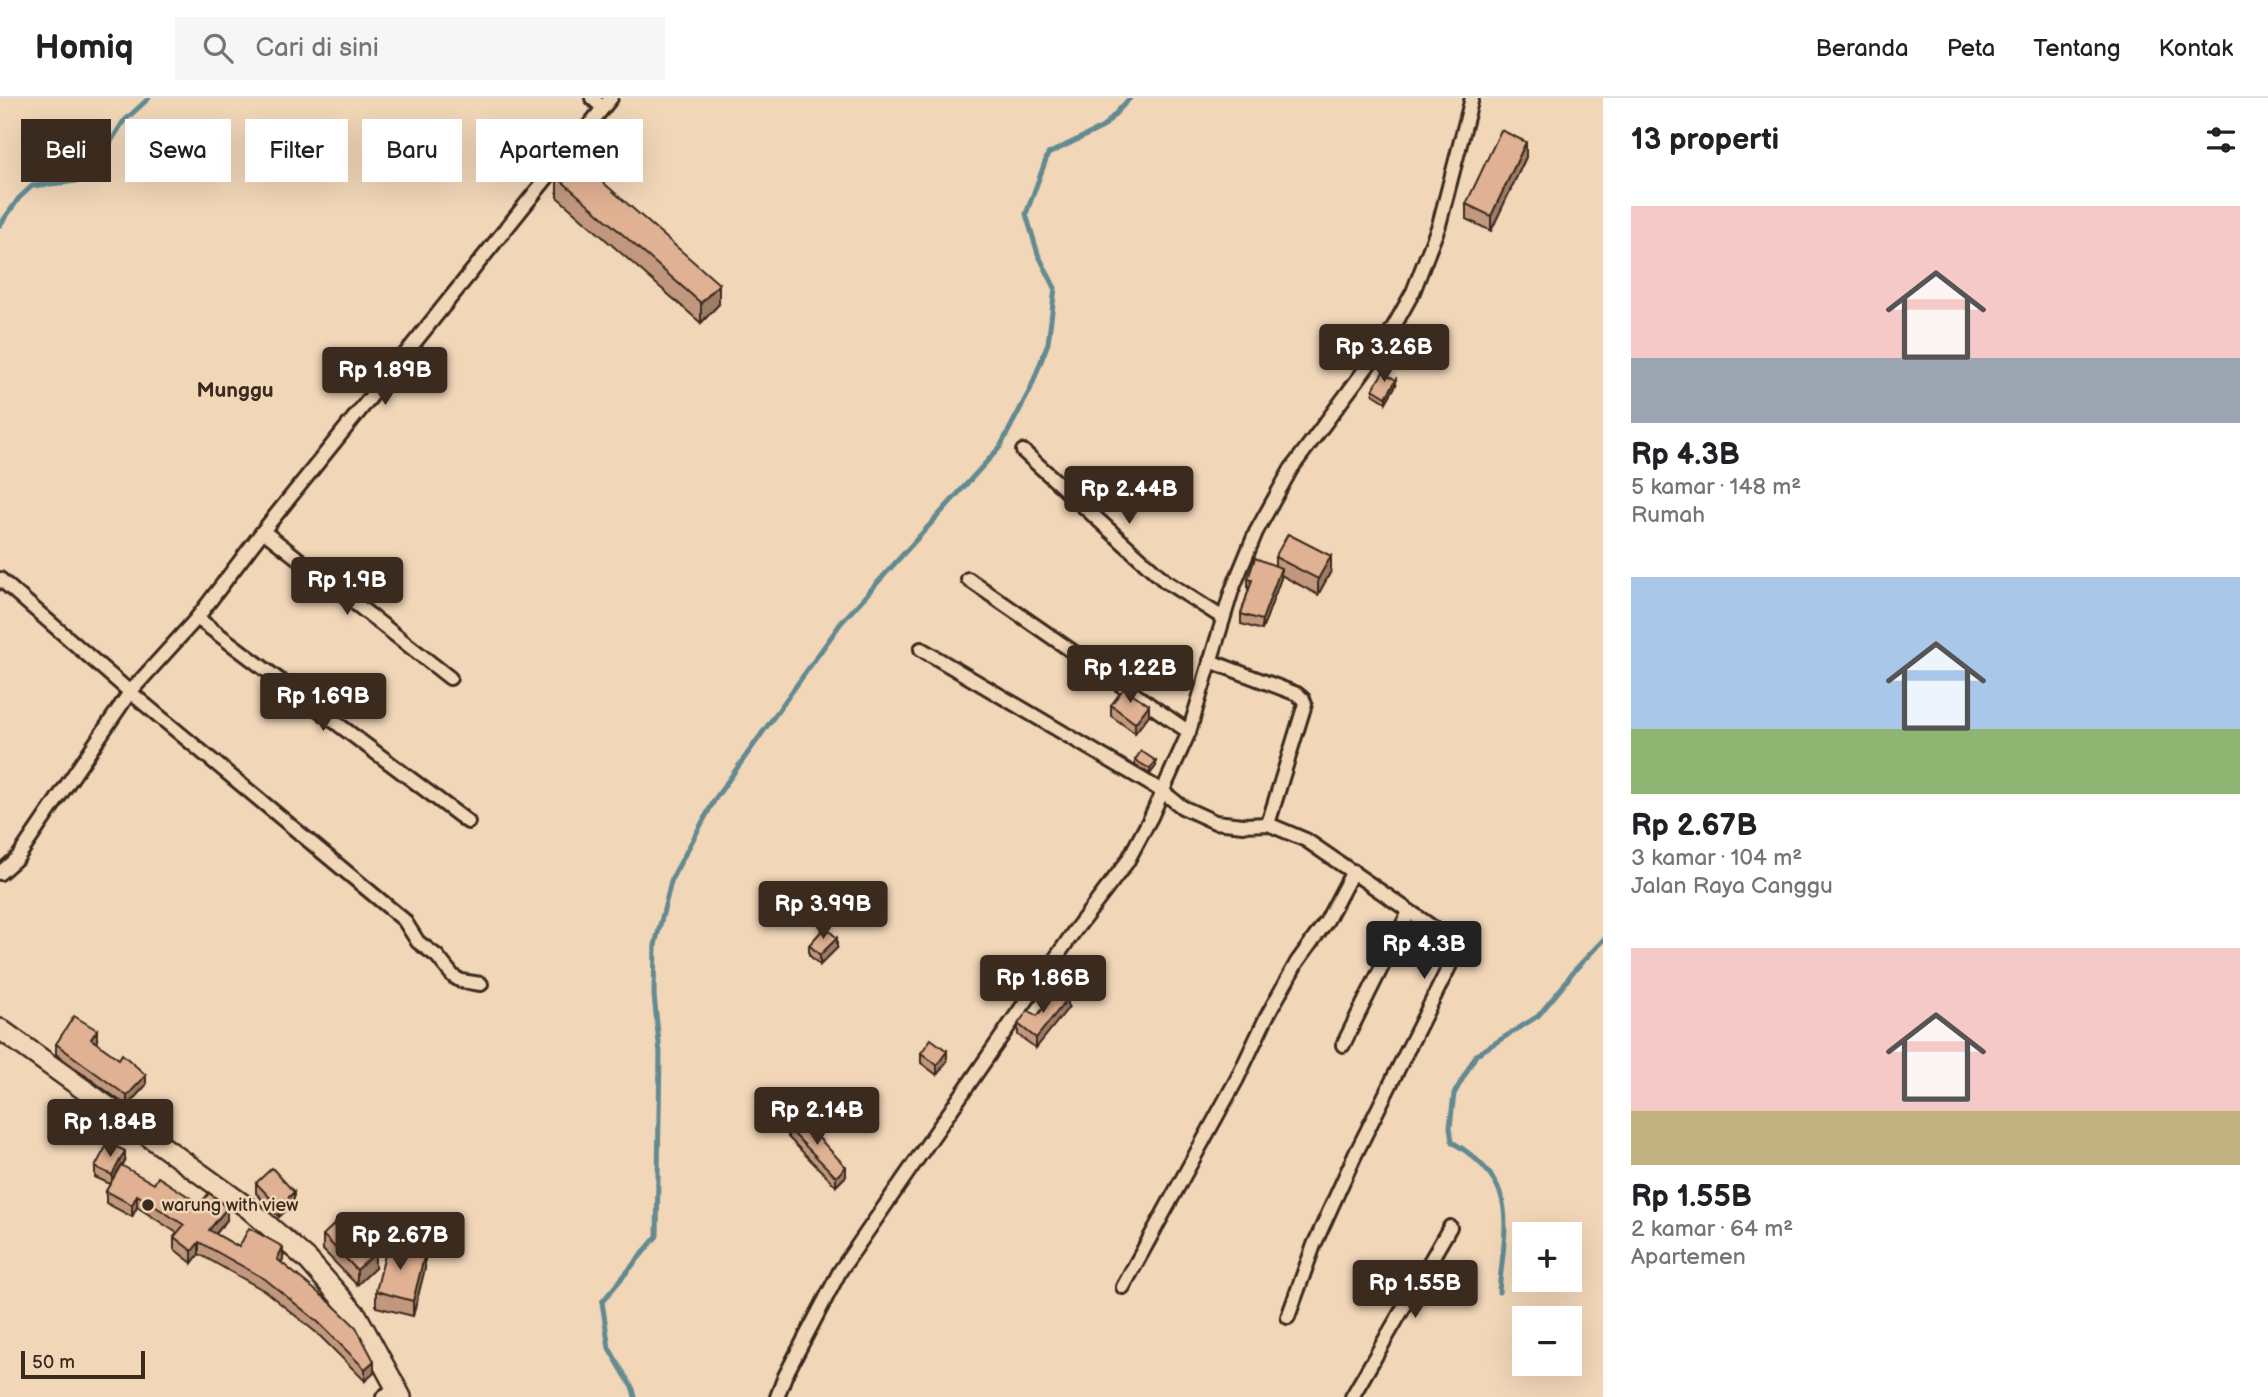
<!DOCTYPE html>
<html lang="id">
<meta charset="utf-8">
<style>
:root{--surface:#fff;--page:#f6f6f6;--text:#202124;--muted:#757577;--line:#e0e0e0;--accent:#3b2a1e}
body{margin:0;font-family:"Balsamiq Sans",sans-serif;background:var(--page);color:var(--text);height:100vh;display:flex;flex-direction:column;font-size:26px;white-space:nowrap}
*{box-sizing:border-box;margin:0}
p{font-size:23px;color:var(--muted)}
.icon{flex:none;width:38px;height:38px;fill:none;stroke:currentColor;stroke-width:2;stroke-linecap:round;stroke-linejoin:round}
.map{position:relative;flex:1;overflow:hidden}
.drawer{display:flex;flex-direction:column;background:var(--surface);width:665px}
.drawer>*{flex:none}
.hud{position:absolute;left:21px;top:21px;width:665px;height:63px;display:flex;gap:14px}
.buttons{position:absolute;left:1512px;top:1124px;display:grid;gap:14px}
.buttons a{display:grid;place-items:center;width:70px;height:70px;border-radius:0px;background:var(--surface);box-shadow:0 7px 28px #0002;font-size:35px}
.scale{position:absolute;left:21px;bottom:18px;width:124px;box-sizing:border-box;padding-left:7px;border:4px solid #3b2a1e;border-top:0;font-size:19px;line-height:24px;white-space:nowrap;color:#3b2a1e;-webkit-text-stroke:5px #f1d6b8;paint-order:stroke}
.price{position:absolute;translate:-50% -60px;padding:0 16px;border-radius:7px;background:var(--accent);color:#fff;font-size:23px;line-height:46px;filter:drop-shadow(0 2px 4px #0008)}
.price::after{content:'';position:absolute;left:50%;top:42px;width:21px;height:16px;margin-left:-10px;background:inherit;clip-path:polygon(0 0,100% 0,50% 100%)}
.price.current{background:#222;color:#fff}
ul{padding:0;list-style:none}
li{display:grid;align-content:center;gap:14px;height:371px;padding:0 28px}
li span{display:grid;place-items:center;height:217px;border-radius:0px;color:#555}
li>.icon{margin-inline-start:auto}
span .icon{width:126px;height:126px;fill:#fffc;stroke-width:1}
li b{font-size:30px}
h2{display:flex;justify-content:space-between;align-items:center;height:84px;padding:0 28px;font-size:30px}
.chip{padding:0 24px;border-radius:0px;background:var(--surface);box-shadow:0 7px 28px #0002;font-size:24px;line-height:63px}
.chip.current{background:var(--accent);color:#fff}
header{display:flex;align-items:center;gap:42px;box-sizing:border-box;height:98px;padding:0 35px;background:var(--surface);border-bottom:2px solid var(--line)}
header strong{font-size:33px}
nav{display:flex;gap:38px;margin-inline-start:auto;font-size:24px}
.search{width:490px;height:63px;background:var(--page);display:flex;align-items:center;gap:18px;box-sizing:border-box;padding:0 24px;border-radius:0px;color:var(--muted);font-size:26px}
main{display:flex;flex:1;min-height:0}
.map>svg:first-child{display:block}
.lines{fill:none;stroke-linecap:round;stroke-linejoin:round}
.stream{stroke:#638a91;stroke-width:5}
.street-casing{stroke:#3b2a1e;stroke-width:18}
.secondary-casing{stroke:#3b2a1e;stroke-width:24}
.street{stroke:#f1d6b8;stroke-width:12}
.secondary{stroke:#f1d6b8;stroke-width:19}
.wall{fill:#c1987e;stroke:#3b2a1e;stroke-width:2}
.shaded-wall{fill:#9d7c67;stroke:#3b2a1e;stroke-width:2}
.building{fill:#e0b193;stroke:#3b2a1e;stroke-width:2}
.poi-dot{fill:#3b2a1e;stroke:#f1d6b8;stroke-width:2.5}
.labels{text-anchor:middle;dominant-baseline:central;stroke-width:5;stroke-linejoin:round;paint-order:stroke}
.poi-label{font-size:18px;fill:#3b2a1e;stroke:#f1d6b8;text-anchor:start}
.quarter-label{font-size:21px;font-weight:bold;fill:#3b2a1e;stroke:#f1d6b8}
</style>
<header>
<strong>Homiq</strong>
<div class="search"><svg class="icon" aria-label="search" viewBox="0 0 24 24"><circle cx="10" cy="10" r="6"/><path d="M15 15l6 6"/></svg>Cari di sini</div>
<nav><a>Beranda</a><a>Peta</a><a>Tentang</a><a>Kontak</a></nav>
</header>
<main>
<div class="map">
<svg width="1603" height="1299" viewBox="0 0 1603 1299">
<rect width="100%" height="100%" fill="#f1d6b8"/>
<filter id="ink" filterUnits="userSpaceOnUse"><feTurbulence type="fractalNoise" baseFrequency=".0143" numOctaves="2"/><feDisplacementMap in="SourceGraphic" scale="14" xChannelSelector="R" yChannelSelector="G"/><feConvolveMatrix kernelMatrix="1 2 1 2 8 2 1 2 1" color-interpolation-filters="sRGB"/></filter>
<g filter="url(#ink)">
<g class="lines">
<!-- stream -->
<g class="stream">
<path d="M0 127 19 100 32 88 77 83 107 50 123 24 149 0"/>
<path d="M1499 1194C1505 1124 1521 1085 1452 1044L1450 1029 1454 996 1476 957 1538 918 1563 888 1572 875 1603 842"/>
<path d="M635 1299 633 1291 609 1250 602 1204 657 1138 660 955 654 897 655 847 672 780 715 701 841 525 1000 349 1030 292 1048 245 1055 190 1038 156 1026 116 1048 56 1103 29 1130 0"/>
</g>
<!-- street casing -->
<g class="street-casing">
<g id="street">
<path d="M592 0 603 10"/>
<path d="M1023 353 1165 483 1223 520"/>
<path d="M263 433 450 580"/>
<path d="M0 481 130 594 404 822 418 844 437 858 453 878 461 883 481 886"/>
<path d="M968 481 1189 634"/>
<path d="M197 520 468 724"/>
<path d="M921 551 1162 693 1182 709 1215 724 1243 727 1268 726 1306 742 1454 844 1457 853 1354 1059 1314 1147 1288 1219"/>
<path d="M1210 563 1297 596 1303 601 1305 606 1268 726"/>
<path d="M0 775 18 759 130 594 197 520 263 433 611 0"/>
<path d="M1343 947 1409 814"/>
<path d="M1123 1189 1237 981 1266 920 1297 864 1326 824 1353 773"/>
<path d="M383 1299 396 1290"/>
<path d="M777 1299 785 1278 840 1173 1073 835 1127 764 1151 719 1189 634 1232 492 1256 434 1291 371 1384 246 1413 194 1439 127 1472 0"/>
<path d="M1352 1299 1450 1129"/>
</g>
</g>
<!-- secondary casing -->
<g class="secondary-casing">
<path id="secondary" d="M0 931 248 1110 308 1162 357 1218 401 1299"/>
</g>
<!-- street -->
<use href="#street" class="street"/>
<!-- secondary -->
<use href="#secondary" class="secondary"/>
</g>
<!-- wall -->
<g class="wall">
<path d="M1526 59 1491 133 1466 121V106Z"/>
<path d="M557 79 719 206 701 225 557 99Z"/>
<path d="M1396 287 1386 304 1373 296V291Z"/>
<path d="M1275 459 1331 473 1318 497 1281 477V480L1262 532 1241 526V516L1249 491H1248V481L1275 468Z"/>
<path d="M1111 607 1149 617 1135 635 1111 618Z"/>
<path d="M1135 662 1156 668 1150 676 1135 667Z"/>
<path d="M809 847 837 850 820 867 809 857Z"/>
<path d="M1068 910 1036 950 1018 937V926Z"/>
<path d="M97 942 96 944 146 987 127 1008 56 956V946Z"/>
<path d="M921 955 947 963 937 977 921 965Z"/>
<path d="M788 1030 846 1078 836 1088 788 1039Z"/>
<path d="M125 1063 122 1068 154 1086 200 1106 227 1122 216 1136 239 1149 283 1161 281 1165 374 1275 365 1283 318 1236 265 1193 199 1156 192 1165 174 1151V1139L177 1135 137 1109 132 1119 106 1105V1093L110 1086 95 1079V1069Z"/>
<path d="M256 1085 294 1105 279 1119 256 1095Z"/>
<path d="M323 1137 375 1170 357 1187 323 1152Z"/>
<path d="M425 1170 413 1218 376 1209V1193Z"/>
</g>
<!-- shaded-wall -->
<g class="shaded-wall">
<path d="M1526 44V59L1491 133V118Z"/>
<path d="M719 186V206L701 225V205Z"/>
<path d="M1396 282V287L1386 304V299Z"/>
<path d="M1331 458V473L1318 497V481Z"/>
<path d="M1281 470V480L1262 532V522Z"/>
<path d="M1149 607V617L1135 635V625Z"/>
<path d="M1156 663V668L1150 676V671Z"/>
<path d="M837 840V850L820 867V857Z"/>
<path d="M1068 900V910L1036 950V940Z"/>
<path d="M97 932V942L91 951V941Z"/>
<path d="M947 953V963L937 977V967Z"/>
<path d="M146 977V987L127 1008V998Z"/>
<path d="M125 1053V1063L112 1087V1077Z"/>
<path d="M846 1069V1078L836 1088V1079Z"/>
<path d="M294 1094V1105L279 1119V1109Z"/>
<path d="M137 1097V1109L132 1119V1107Z"/>
<path d="M227 1110V1122L209 1144V1132Z"/>
<path d="M199 1144V1156L192 1165V1153Z"/>
<path d="M283 1149V1161L277 1173V1161Z"/>
<path d="M375 1155V1170L357 1187V1172Z"/>
<path d="M425 1155V1170L413 1218V1203Z"/>
<path d="M374 1263V1275L365 1283V1271Z"/>
</g>
<!-- building -->
<g class="building">
<path d="M1501 32 1526 44 1491 118 1466 106Z"/>
<path d="M574 59 719 186 701 205 557 79Z"/>
<path d="M1383 274 1396 282 1386 299 1373 291Z"/>
<path d="M1288 436 1331 458 1318 481 1275 459Z"/>
<path d="M1255 460 1281 470 1262 522 1241 516 1252 482 1248 481Z"/>
<path d="M1124 590 1149 607 1135 625 1111 607Z"/>
<path d="M1141 653 1156 663 1150 671 1135 662Z"/>
<path d="M825 829 837 840 820 857 809 847Z"/>
<path d="M1058 892 1068 900 1036 940 1018 926 1028 912 1037 918Z"/>
<path d="M74 918 97 932 91 941 119 961 122 956 146 977 127 998 56 946Z"/>
<path d="M931 941 947 953 937 967 921 955Z"/>
<path d="M800 1020 846 1069 836 1079 788 1030Z"/>
<path d="M108 1045 125 1053 112 1077 95 1069Z"/>
<path d="M121 1067 154 1086 158 1079 200 1106 209 1095 227 1110 209 1132 239 1149 249 1130 283 1149 277 1161 331 1205 356 1229 374 1263 365 1271 318 1224 265 1181 199 1144 192 1153 174 1139 184 1127 137 1097 132 1107 106 1093Z"/>
<path d="M272 1070 294 1094 279 1109 256 1085Z"/>
<path d="M341 1120 375 1155 357 1172 323 1137Z"/>
<path d="M388 1145 425 1155 413 1203 376 1193Z"/>
</g>
</g>
<!-- markers -->
<circle class="poi-dot" cx="148" cy="1107" r="7"/>
<g class="labels">
<!-- poi labels -->
<g class="poi-label">
<text x="162" y="1107">warung with view</text>
</g>
<!-- quarter labels -->
<g class="quarter-label">
<text x="235" y="292">Munggu</text>
</g>
</g>
</svg>
<div class="buttons">
<a>+</a>
<a>−</a>
</div>
<div class="scale">50 m</div>
<b class="price" style="left:1384px;top:286px">Rp 3.26B</b>
<b class="price" style="left:385px;top:309px">Rp 1.89B</b>
<b class="price" style="left:1129px;top:428px">Rp 2.44B</b>
<b class="price" style="left:347px;top:519px">Rp 1.9B</b>
<b class="price" style="left:1130px;top:607px">Rp 1.22B</b>
<b class="price" style="left:323px;top:635px">Rp 1.69B</b>
<b class="price" style="left:823px;top:843px">Rp 3.99B</b>
<b class="price current" style="left:1424px;top:883px">Rp 4.3B</b>
<b class="price" style="left:1043px;top:917px">Rp 1.86B</b>
<b class="price" style="left:817px;top:1049px">Rp 2.14B</b>
<b class="price" style="left:110px;top:1061px">Rp 1.84B</b>
<b class="price" style="left:400px;top:1174px">Rp 2.67B</b>
<b class="price" style="left:1415px;top:1222px">Rp 1.55B</b>
<div class="hud">
<a class="chip current">Beli</a>
<a class="chip">Sewa</a>
<a class="chip">Filter</a>
<a class="chip">Baru</a>
<a class="chip">Apartemen</a>
</div>
</div>
<section class="drawer">
<h2>13 properti<svg class="icon" aria-label="filters" viewBox="0 0 24 24"><path d="M4 7h16M4 17h16"/><circle cx="9" cy="7" r="2"/><circle cx="15" cy="17" r="2"/></svg></h2>
<ul>
<li><span style="background:linear-gradient(#f6c9c9 70%,#9aa5b1 0)"><svg class="icon" aria-label="home" viewBox="0 0 24 24"><path d="M3 11l9-7 9 7M6 9v11h12V9"/></svg></span><div><b>Rp 4.3B</b><p>5 kamar · 148 m²</p><p>Rumah</p></div></li>
<li><span style="background:linear-gradient(#a9c7e8 70%,#8fb573 0)"><svg class="icon" aria-label="home" viewBox="0 0 24 24"><path d="M3 11l9-7 9 7M6 9v11h12V9"/></svg></span><div><b>Rp 2.67B</b><p>3 kamar · 104 m²</p><p>Jalan Raya Canggu</p></div></li>
<li><span style="background:linear-gradient(#f6c9c9 75%,#c2b280 0)"><svg class="icon" aria-label="home" viewBox="0 0 24 24"><path d="M3 11l9-7 9 7M6 9v11h12V9"/></svg></span><div><b>Rp 1.55B</b><p>2 kamar · 64 m²</p><p>Apartemen</p></div></li>
</ul>
</section>
</main>
